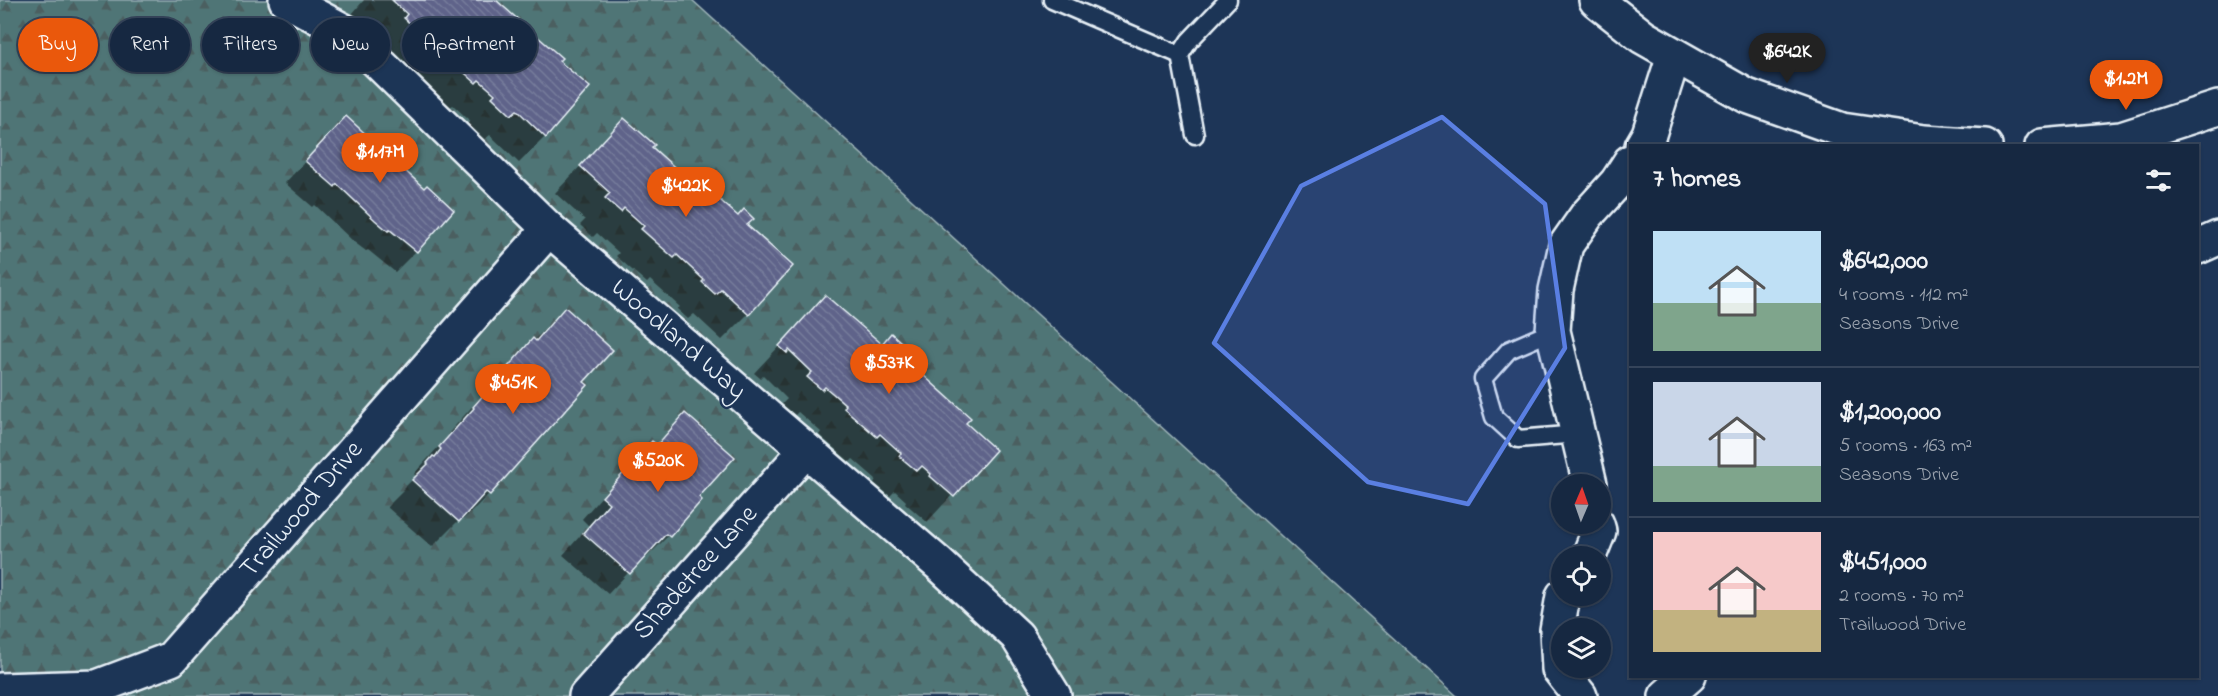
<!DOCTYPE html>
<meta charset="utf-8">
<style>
:root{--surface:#162841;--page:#23344c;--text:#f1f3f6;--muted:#9ea6b1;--line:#35445a;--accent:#ea580c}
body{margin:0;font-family:"Indie Flower",sans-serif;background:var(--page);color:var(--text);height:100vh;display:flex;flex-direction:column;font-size:22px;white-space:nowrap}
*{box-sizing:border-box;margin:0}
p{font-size:20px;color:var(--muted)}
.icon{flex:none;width:33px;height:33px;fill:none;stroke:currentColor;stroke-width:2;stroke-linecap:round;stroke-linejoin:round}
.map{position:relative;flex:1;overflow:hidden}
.details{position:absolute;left:1629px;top:144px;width:570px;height:534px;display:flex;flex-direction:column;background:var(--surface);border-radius:0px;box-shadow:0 2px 4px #0004,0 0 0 2px var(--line)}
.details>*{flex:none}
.top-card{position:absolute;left:18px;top:18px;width:570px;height:54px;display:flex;gap:12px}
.needle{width:39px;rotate:2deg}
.buttons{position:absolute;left:1551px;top:474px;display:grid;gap:12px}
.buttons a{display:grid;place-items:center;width:60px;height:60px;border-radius:50%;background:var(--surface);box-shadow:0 2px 4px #0004,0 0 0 2px var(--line);font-size:30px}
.price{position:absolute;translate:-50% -51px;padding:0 14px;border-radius:21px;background:var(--accent);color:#fff;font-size:20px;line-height:39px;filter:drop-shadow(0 2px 3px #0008)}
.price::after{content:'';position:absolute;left:50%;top:36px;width:18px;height:14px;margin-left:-9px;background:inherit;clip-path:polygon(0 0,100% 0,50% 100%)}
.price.on{background:#222;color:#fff}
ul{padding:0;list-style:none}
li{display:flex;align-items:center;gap:18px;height:150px;padding:0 24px}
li+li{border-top:2px solid var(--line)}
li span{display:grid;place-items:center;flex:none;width:168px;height:120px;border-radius:0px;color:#555}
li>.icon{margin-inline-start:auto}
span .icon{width:72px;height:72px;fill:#fffc;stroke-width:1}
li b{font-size:26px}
h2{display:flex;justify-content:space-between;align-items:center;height:72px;padding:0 24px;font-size:26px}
.pill{padding:0 21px;border-radius:27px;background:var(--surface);box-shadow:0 2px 4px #0004,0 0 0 2px var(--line);font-size:21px;line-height:54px}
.pill.on{background:var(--accent);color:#fff}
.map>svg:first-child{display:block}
.forest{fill:url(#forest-firs);stroke:#9cb3b7;stroke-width:1.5}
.shadow{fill:#0007}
.building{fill:url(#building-back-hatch);stroke:#e8f1f8;stroke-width:1.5}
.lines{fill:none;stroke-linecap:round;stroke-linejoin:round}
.lane-casing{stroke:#e8f1f8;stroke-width:21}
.street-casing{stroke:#e8f1f8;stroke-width:38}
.lane{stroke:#1d3557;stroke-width:16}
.street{stroke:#1d3557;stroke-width:33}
.marked{fill:#5a7fe2;fill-opacity:0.2;stroke:#5a7fe2;stroke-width:4.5;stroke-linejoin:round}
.labels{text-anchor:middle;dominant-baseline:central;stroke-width:5;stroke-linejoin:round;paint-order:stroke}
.street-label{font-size:27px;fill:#e8f1f8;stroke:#1d3557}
</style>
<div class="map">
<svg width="2218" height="696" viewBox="0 0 2218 696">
<defs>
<pattern id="forest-firs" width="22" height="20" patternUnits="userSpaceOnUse" patternTransform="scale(1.5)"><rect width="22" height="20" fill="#507576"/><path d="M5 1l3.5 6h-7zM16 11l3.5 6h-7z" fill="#4b5e60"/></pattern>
<pattern id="building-back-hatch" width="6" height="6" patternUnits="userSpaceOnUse" patternTransform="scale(1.5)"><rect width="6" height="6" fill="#5f648a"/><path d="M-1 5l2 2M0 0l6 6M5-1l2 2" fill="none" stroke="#767b9b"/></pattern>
</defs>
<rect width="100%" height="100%" fill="#1d3557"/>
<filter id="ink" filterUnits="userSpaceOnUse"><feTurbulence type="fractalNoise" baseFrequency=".0167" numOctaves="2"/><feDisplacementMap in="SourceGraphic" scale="12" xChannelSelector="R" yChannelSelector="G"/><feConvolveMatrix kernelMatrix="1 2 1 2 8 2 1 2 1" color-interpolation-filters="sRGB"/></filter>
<g filter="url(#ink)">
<!-- forest -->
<path class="forest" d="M0 0H692L1457 696H0Z"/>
<!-- shadow -->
<g class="shadow">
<path d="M364 0H494L557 61 545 137 519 163 490 135 484 140 467 124 470 121 453 105 449 108 414 76 417 73 399 57 396 61 379 45 383 41 352 14Z"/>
<path d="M346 118 388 154 416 251 395 272 368 250 366 251 354 242 315 205 313 207 285 183Z"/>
<path d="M624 120 681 175 745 225 748 314 722 340 694 314 688 319 677 309 680 307 650 280 647 283 616 256 619 253 597 233 593 237 580 225 585 220 555 193Z"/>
<path d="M825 297 881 346 901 357 964 424 994 450 927 522 905 503 906 501 895 491 890 496 874 483 876 479 853 459 850 462 819 435 821 432 798 412 795 415 782 404 787 399 763 375 760 378 754 373Z"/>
<path d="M565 309 582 383 489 494 463 520 461 518 432 547 387 507 403 491 402 490 416 476 414 474 449 435 448 434 507 367Z"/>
<path d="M685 415 697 498 700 500 668 536 647 557 645 555 608 594 563 555 589 526 582 519 630 464 652 443 655 446Z"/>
</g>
<!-- building -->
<g class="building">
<path d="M392 0H496L562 58 559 61 590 87 546 138 517 110 511 115 492 97 495 94 479 80 476 83 439 50 442 46 427 32 423 36 404 18 407 14Z"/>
<path d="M346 116 371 139 373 136 380 140 392 151 390 154 401 163 399 165 424 188 427 185 454 210 417 252 390 230 388 231 375 220 337 184 335 187 305 161Z"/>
<path d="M624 118 655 145 652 147 681 173 685 169 738 216 744 209 754 219 747 225 793 266 749 315 721 289 715 294 702 282 704 280 677 255 674 258 641 229 644 226 624 208 621 212 605 198 610 193 580 166Z"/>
<path d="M825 295 882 344 891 333 910 350 903 357 971 418 966 423 996 450 954 497 930 476 931 474 922 466 917 471 899 456 901 453 880 434 877 437 844 408 846 405 825 387 822 390 807 377 812 372 789 350 787 353 779 346Z"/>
<path d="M565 307 613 350 584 382 588 385 490 495 486 492 459 522 412 480 428 464 427 463 433 456 435 457 441 449 439 447 474 408 473 407 533 338 536 341Z"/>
<path d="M685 413 735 457 699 497 702 500 670 537 666 534 630 574 583 533 609 503 602 497 652 441 657 445Z"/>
</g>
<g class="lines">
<!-- lane casing -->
<g class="lane-casing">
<g id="lane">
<path d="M1052 0 1180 55"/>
<path d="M1195 135 1180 55 1189 41 1228 0"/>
<path d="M1553 331 1509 350 1483 379 1494 417 1518 439 1578 434"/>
</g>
</g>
<!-- street casing -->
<g class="street-casing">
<g id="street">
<path d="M286 0 348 33 549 229 939 564 1017 636 1054 696"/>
<path d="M1596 0 1643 37 1747 96 1842 130 1924 142 1985 146"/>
<path d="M1642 146 1649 134 1674 55"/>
<path d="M2042 146 2121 139 2218 108"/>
<path d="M2198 247 2218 238"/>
<path d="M1590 484 1553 331 1556 290 1566 245 1587 215 1617 182 1630 162"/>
<path d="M1589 556 1599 531 1597 524"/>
<path d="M1563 596 1557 630 1559 669 1580 696"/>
<path d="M0 690 97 687 171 659 549 229"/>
<path d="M586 696 806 450"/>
<path d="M1666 696 1689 676"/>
</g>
</g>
<!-- lane -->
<use href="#lane" class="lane"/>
<!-- street -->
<use href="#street" class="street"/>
</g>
</g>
<!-- marked area -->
<path class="marked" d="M1442 117 1545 204 1565 348 1468 504 1368 482 1214 343 1301 186Z"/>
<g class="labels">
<!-- street labels -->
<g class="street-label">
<text transform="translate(678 340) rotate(41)">Woodland Way</text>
<text transform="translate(302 510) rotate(-49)">Trailwood Drive</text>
<text transform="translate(696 573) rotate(-48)">Shadetree Lane</text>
</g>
</g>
</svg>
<div class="buttons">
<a><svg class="needle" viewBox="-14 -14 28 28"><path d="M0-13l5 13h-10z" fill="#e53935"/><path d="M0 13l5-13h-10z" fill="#9ea6b1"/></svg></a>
<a><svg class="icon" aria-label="locate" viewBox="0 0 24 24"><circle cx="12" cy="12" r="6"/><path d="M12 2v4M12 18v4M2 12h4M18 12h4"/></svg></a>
<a><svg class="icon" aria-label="layers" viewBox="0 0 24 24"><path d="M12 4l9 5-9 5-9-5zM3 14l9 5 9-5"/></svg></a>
</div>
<b class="price on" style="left:1787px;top:84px">$642K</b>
<b class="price" style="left:2126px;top:111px">$1.2M</b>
<b class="price" style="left:380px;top:184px">$1.17M</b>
<b class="price" style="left:686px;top:218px">$422K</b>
<b class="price" style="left:889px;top:395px">$537K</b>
<b class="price" style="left:513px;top:415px">$451K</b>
<b class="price" style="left:658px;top:493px">$520K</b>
<div class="top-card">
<a class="pill on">Buy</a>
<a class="pill">Rent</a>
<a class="pill">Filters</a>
<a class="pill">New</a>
<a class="pill">Apartment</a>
</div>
<section class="details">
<h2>7 homes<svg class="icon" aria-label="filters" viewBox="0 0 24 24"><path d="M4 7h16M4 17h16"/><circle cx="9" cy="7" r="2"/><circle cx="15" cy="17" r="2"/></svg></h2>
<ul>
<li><span style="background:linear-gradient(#bfe0f5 60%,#7fa58c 0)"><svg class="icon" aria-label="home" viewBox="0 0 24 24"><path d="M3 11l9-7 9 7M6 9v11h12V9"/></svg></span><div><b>$642,000</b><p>4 rooms · 112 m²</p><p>Seasons Drive</p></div></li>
<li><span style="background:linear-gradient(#c9d6e8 70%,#7fa58c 0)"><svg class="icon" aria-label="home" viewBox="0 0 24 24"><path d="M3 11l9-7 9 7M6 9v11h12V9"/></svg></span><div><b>$1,200,000</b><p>5 rooms · 163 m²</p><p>Seasons Drive</p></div></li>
<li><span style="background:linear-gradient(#f6c9c9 65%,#c2b280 0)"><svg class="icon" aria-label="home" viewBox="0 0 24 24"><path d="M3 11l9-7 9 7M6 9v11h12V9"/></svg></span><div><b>$451,000</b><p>2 rooms · 70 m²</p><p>Trailwood Drive</p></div></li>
</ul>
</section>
</div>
